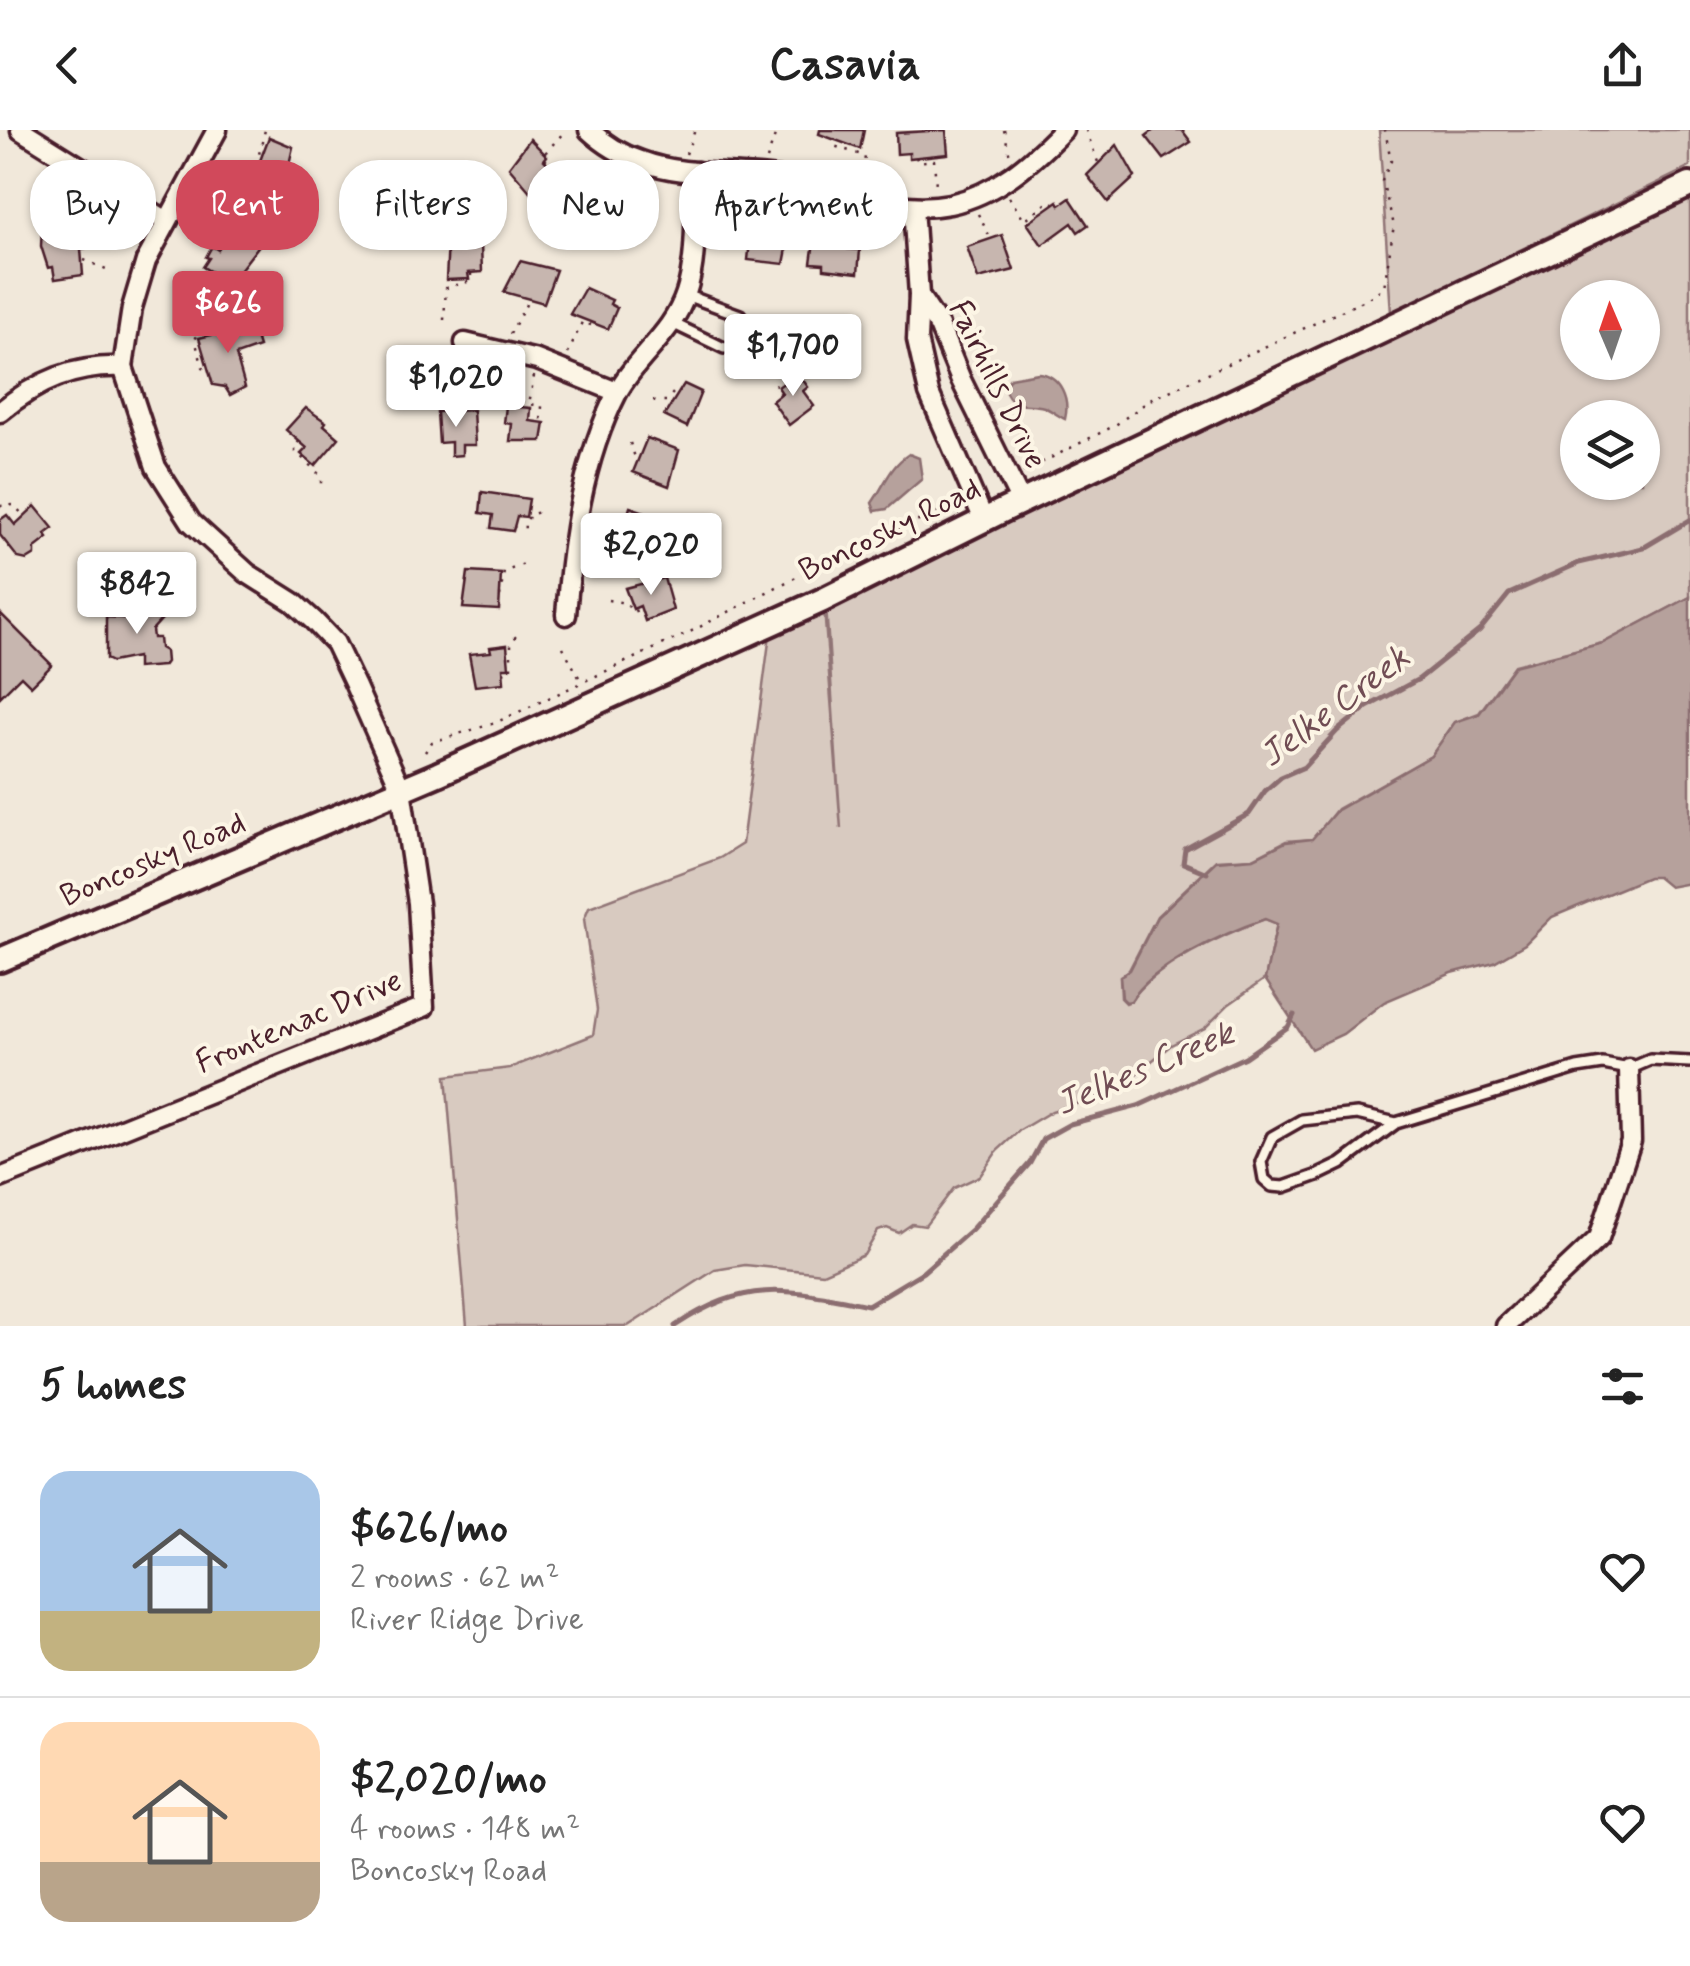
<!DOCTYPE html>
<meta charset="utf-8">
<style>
:root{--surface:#fff;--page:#f6f6f6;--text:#222;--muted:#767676;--line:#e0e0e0;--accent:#d1495b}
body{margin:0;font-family:Mynerve,sans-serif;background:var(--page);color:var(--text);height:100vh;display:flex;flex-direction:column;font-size:38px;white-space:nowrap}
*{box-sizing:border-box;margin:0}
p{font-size:32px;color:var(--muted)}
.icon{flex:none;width:55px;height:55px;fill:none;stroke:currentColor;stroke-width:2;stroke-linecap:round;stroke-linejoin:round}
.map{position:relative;height:1196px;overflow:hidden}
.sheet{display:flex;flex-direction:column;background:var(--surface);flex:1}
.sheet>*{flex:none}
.banner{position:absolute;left:30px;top:30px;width:1000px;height:90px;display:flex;gap:20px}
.needle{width:65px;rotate:358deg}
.controls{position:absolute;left:1560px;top:150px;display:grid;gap:20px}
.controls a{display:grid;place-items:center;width:100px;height:100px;border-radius:50%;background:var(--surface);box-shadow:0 2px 8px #0004;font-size:50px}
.price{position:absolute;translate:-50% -85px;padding:0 22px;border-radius:10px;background:#fff;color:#222;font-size:32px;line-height:65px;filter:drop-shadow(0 2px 5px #0008)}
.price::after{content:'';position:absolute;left:50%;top:60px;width:30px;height:22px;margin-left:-15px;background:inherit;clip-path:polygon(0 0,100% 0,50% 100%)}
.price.active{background:var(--accent);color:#fff}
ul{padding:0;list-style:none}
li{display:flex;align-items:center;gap:30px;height:250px;padding:0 40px}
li+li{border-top:2px solid var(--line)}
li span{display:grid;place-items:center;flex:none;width:280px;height:200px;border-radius:30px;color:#555}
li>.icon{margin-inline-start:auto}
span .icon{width:120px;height:120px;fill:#fffc;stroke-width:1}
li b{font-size:42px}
h2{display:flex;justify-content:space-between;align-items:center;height:120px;padding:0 40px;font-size:42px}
.chip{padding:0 35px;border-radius:40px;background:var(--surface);box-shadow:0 2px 8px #0004;font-size:35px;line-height:90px}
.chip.active{background:var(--accent);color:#fff}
header{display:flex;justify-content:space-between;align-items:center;height:130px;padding:0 40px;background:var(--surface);font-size:45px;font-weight:700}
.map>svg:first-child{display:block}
.green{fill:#d8cac0;stroke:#917476;stroke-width:2.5;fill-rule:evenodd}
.water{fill:#b6a19c;stroke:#8b6d6f;stroke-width:2.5}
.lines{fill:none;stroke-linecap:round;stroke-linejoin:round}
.stream{stroke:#8b6d6f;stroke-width:5}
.building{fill:#c7b6af;stroke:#4a1f2b;stroke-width:2.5}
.service-casing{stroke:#4a1f2b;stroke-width:16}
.minor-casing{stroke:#4a1f2b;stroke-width:25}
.tertiary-casing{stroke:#4a1f2b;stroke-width:30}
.path{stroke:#4a1f2b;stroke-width:2.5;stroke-dasharray:2.5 8;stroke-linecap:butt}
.service{stroke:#fcf5e5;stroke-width:9}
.minor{stroke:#fcf5e5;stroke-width:18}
.tertiary{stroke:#fcf5e5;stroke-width:22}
.labels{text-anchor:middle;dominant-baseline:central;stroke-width:8;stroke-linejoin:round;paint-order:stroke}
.street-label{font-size:32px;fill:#4a1f2b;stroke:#fcf5e5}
.water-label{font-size:35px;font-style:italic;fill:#704c53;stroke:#fcf5e5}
</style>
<header><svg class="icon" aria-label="back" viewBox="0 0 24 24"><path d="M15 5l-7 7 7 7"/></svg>Casavia<svg class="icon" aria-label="share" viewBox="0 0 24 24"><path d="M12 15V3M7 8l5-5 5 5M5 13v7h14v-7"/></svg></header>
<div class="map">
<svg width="1690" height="1196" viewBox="0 0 1690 1196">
<rect width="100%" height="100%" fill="#f1e8da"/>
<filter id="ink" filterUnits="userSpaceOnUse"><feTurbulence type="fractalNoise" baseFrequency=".01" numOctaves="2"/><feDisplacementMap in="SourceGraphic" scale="20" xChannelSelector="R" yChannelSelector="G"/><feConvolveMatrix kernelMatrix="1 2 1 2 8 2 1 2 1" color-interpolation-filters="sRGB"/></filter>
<g filter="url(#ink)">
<!-- green -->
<g class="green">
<path d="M1379 0H1690V37L1391 183Z"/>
<path d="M1690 69V467L1603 513 1514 535 1479 583 1455 592 1431 626 1337 679 1313 709 1286 711 1253 728 1216 730 1157 786 1129 840 1120 847 1121 868 1126 873 1131 871C1153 836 1226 803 1265 789L1277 793 1265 849 1228 875 1205 898 1171 915 1113 963 1052 981 1020 1000 997 1021 980 1046 954 1058 925 1096 912 1094 899 1103 887 1098 878 1101 864 1125 823 1143 745 1135 715 1140 628 1196H467L446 946 510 938 593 905 597 880 584 789 589 777 720 728 742 714 770 504 824 478 841 699 826 476ZM1578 168H1642V232H1578ZM1578 288H1642V352H1578Z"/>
</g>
<!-- water -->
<g class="water">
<path d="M1038 243C1061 245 1070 269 1065 289 1058 286 1051 280 1044 277 1025 272 1012 281 1004 258L1010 248Z"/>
<path d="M909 324 919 328 922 349 887 379 875 381 872 373C885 355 889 337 909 324Z"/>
<path d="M1690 467V753L1669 757 1657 747H1648L1552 787 1525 814 1494 832 1452 843 1384 872 1343 904 1311 919 1265 849 1277 794 1265 789C1227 802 1152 835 1131 871L1126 872 1122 868 1120 846 1130 840 1157 787 1216 731 1254 728 1286 712 1312 709 1337 680 1431 626 1455 592 1479 584 1514 536 1603 513Z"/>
</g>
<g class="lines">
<!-- stream -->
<g class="stream">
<path d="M1207 743 1183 733 1185 719 1249 684 1265 661 1281 647 1304 637 1337 601 1367 577 1419 549 1480 500 1509 464 1579 433 1643 418 1690 390"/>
<path d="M675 1196C746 1148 789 1159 868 1175L923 1142 972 1099 1030 1033 1043 1009 1070 994 1138 976 1245 927 1288 897 1294 885"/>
</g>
</g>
<!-- building -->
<g class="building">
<path d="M820 0H864L860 19 819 4Z"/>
<path d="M946 0 948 24 909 28V23L897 24 896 3Z"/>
<path d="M1154 0H1182L1191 12 1164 29 1146 6Z"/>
<path d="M269 7 293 17 287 43 283 41 269 74 247 65Z"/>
<path d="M530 9 547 26 544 30 556 42 533 65 509 37Z"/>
<path d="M1117 15 1135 47 1108 72 1087 45Z"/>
<path d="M1070 68 1088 95 1078 102 1072 93 1042 115 1027 93 1058 71 1060 75Z"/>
<path d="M614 73 645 83 634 117 600 106Z"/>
<path d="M235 86 251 96 245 105 260 114 230 153 203 137 209 128 206 127 212 116 218 120Z"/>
<path d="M54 94 56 103 86 97 90 117 81 119 83 145 55 149 53 137 48 138 41 116 42 96Z"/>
<path d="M766 95 791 98 784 134 748 130 751 101 766 102Z"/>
<path d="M1002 105 1014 140 978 149 967 117Z"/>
<path d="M472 110 473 114H481L482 142 468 143 469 149 446 150 448 111Z"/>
<path d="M814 111 848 115V119L860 120 858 143 824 139V134L811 133Z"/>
<path d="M520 131 556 140 544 173 504 162Z"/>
<path d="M585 158 612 170 610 174 617 178 608 199 570 184Z"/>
<path d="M818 189 846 202 841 212 845 213 835 236 803 222Z"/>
<path d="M252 195 259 217 236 225 245 257 230 265 225 257 213 255 199 208Z"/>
<path d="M798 243 808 257 803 261 814 276 789 295 772 271 782 263 778 257Z"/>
<path d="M684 254 701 262 687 297 664 286Z"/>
<path d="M506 276 531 278 530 291 545 293 542 311H510L512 294 504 293Z"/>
<path d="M306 278 326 292 324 295 339 308 315 336 301 324 307 318 286 300Z"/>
<path d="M473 280 475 315H462V325L451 326V312L439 313 437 282Z"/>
<path d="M647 308 679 320 669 356 633 342Z"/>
<path d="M482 362 529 369 526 387 517 386 513 401 491 398 493 385 480 383Z"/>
<path d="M35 376 53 398 45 404 48 408 35 418V425L27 430 18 428 0 405V390L7 385 15 395Z"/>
<path d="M630 377 648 383 647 388 657 391 648 418 643 416 640 425 618 418Z"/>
<path d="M468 442 501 444 499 480 463 478Z"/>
<path d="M664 448 673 480 645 491 640 476 633 479 625 458Z"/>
<path d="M155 466 170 480 152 500 153 508H159L160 518 165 521 166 532 163 536 137 538V527L112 532 106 529V487L140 489V483Z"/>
<path d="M0 483 52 535 31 556 21 546 0 567Z"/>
<path d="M507 515 509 538H503L504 553 475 556 469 524 491 522 490 517Z"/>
</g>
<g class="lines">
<!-- service casing -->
<g class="service-casing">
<g id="service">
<path d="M672 193 724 218 746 215 751 204 740 185 686 165"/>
<path d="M1396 993 1341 1034 1318 1045 1284 1057 1272 1056 1264 1049 1261 1032 1272 1007 1302 990 1357 984 1396 993 1577 938 1603 934 1629 939 1650 930 1690 932"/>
</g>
</g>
<!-- minor casing -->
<g class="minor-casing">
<g id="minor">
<path d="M21 0 165 90"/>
<path d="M589 0C603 13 622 25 641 31 686 48 738 41 785 49 838 59 895 85 950 74 996 64 1031 33 1063 0"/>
<path d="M913 77 919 165 917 210 929 263 984 390"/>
<path d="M919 166 939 196 961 250 1021 372"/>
<path d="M465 213 537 230 617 262"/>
<path d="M0 282C37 251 75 235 123 237"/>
<path d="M566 485C572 411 582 331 617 263 636 227 673 204 686 163 698 127 694 80 697 42"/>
<path d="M0 1048 424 877 418 773 401 659 355 555 335 513 314 491 293 472 247 443 191 392 156 337 123 237 132 178 146 131 217 0"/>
<path d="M1506 1196 1599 1108 1631 1011 1629 939"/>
</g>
</g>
<!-- tertiary casing -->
<g class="tertiary-casing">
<path id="tertiary" d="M0 830 438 644 823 470 1002 381 1690 55"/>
</g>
<!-- path -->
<g class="path">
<path d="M1004 0 1010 26"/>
<path d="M1086 0 1099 35"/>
<path d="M835 8 834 16 865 26 862 50"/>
<path d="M686 24 695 0"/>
<path d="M916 27 918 32 934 30 936 56"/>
<path d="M767 29 776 3 783 0"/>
<path d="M545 31 549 26 546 22 565 1"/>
<path d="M254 44 265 0"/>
<path d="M1009 67 1024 90 1050 71 1054 73"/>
<path d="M833 78 830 106 844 109 845 114"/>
<path d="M978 84 991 109"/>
<path d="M761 102 776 67"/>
<path d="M638 106 648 81 644 80 652 54"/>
<path d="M211 119 214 91"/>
<path d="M84 130 106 139"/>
<path d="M205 187 195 210 203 237 209 239"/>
<path d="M444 190 446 158 471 151V143"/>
<path d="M795 195 809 210"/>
<path d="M510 204 530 167"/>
<path d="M568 224 582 192 594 196 596 193"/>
<path d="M534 246 529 274 542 276 541 292"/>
<path d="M457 247 458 277 461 281"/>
<path d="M781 264 775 257 781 237"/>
<path d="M653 271H666L674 262 679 264"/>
<path d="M299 311 294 320 321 346V358"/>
<path d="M630 313 637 333"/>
<path d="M1023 342 1114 296 1150 270 1367 169 1384 157 1394 95 1382 51 1391 31 1385 0"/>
<path d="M0 376 14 375 23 385"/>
<path d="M610 383 619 393 616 403 621 407"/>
<path d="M513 397H526L529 385 543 381"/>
<path d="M500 466 504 442 524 434"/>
<path d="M608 470 626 473 632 482 641 479"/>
<path d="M124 490 127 462"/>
<path d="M563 517 581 551"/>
<path d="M503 543 511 540V511L519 504"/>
<path d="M425 622 432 612 495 593 690 502 823 433 957 374"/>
</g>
<!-- service -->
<use href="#service" class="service"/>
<!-- minor -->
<use href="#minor" class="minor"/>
<!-- tertiary -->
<use href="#tertiary" class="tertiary"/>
</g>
</g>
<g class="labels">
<!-- street labels -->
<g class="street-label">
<text transform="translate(997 255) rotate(64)">Fairhills Drive</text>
<text transform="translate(890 400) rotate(-26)">Boncosky Road</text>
<text transform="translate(153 730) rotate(-23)">Boncosky Road</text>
<text transform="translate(299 892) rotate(-23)">Frontenac Drive</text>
</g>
<!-- water labels -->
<g class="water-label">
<text transform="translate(1335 577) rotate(-37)">Jelke Creek</text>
<text transform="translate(1145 939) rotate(-23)">Jelkes Creek</text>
</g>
</g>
</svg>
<div class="controls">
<a><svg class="needle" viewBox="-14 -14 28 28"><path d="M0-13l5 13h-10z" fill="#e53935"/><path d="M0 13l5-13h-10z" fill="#767676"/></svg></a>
<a><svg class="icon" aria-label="layers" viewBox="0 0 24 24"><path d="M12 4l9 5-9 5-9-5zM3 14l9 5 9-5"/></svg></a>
</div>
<b class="price active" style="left:228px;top:226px">$626</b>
<b class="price" style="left:793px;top:269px">$1,700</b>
<b class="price" style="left:456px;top:300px">$1,020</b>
<b class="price" style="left:651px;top:468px">$2,020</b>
<b class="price" style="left:137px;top:507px">$842</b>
<div class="banner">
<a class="chip">Buy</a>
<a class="chip active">Rent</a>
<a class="chip">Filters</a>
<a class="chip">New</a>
<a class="chip">Apartment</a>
</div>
</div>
<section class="sheet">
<h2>5 homes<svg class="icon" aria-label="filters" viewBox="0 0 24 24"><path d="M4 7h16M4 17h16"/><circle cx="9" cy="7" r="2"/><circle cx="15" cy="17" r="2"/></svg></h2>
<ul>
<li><span style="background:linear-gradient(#a9c7e8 70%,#c2b280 0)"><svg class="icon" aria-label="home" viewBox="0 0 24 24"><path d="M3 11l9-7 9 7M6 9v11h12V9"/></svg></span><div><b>$626/mo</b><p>2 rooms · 62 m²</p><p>River Ridge Drive</p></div><svg class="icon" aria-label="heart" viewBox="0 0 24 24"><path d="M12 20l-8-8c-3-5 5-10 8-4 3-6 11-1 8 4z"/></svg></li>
<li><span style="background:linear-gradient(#ffd9b3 70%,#b9a48a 0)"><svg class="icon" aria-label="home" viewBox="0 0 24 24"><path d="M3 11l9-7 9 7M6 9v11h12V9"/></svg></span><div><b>$2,020/mo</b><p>4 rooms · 148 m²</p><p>Boncosky Road</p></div><svg class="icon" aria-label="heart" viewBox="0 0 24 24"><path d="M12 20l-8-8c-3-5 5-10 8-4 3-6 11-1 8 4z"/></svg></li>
</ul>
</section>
